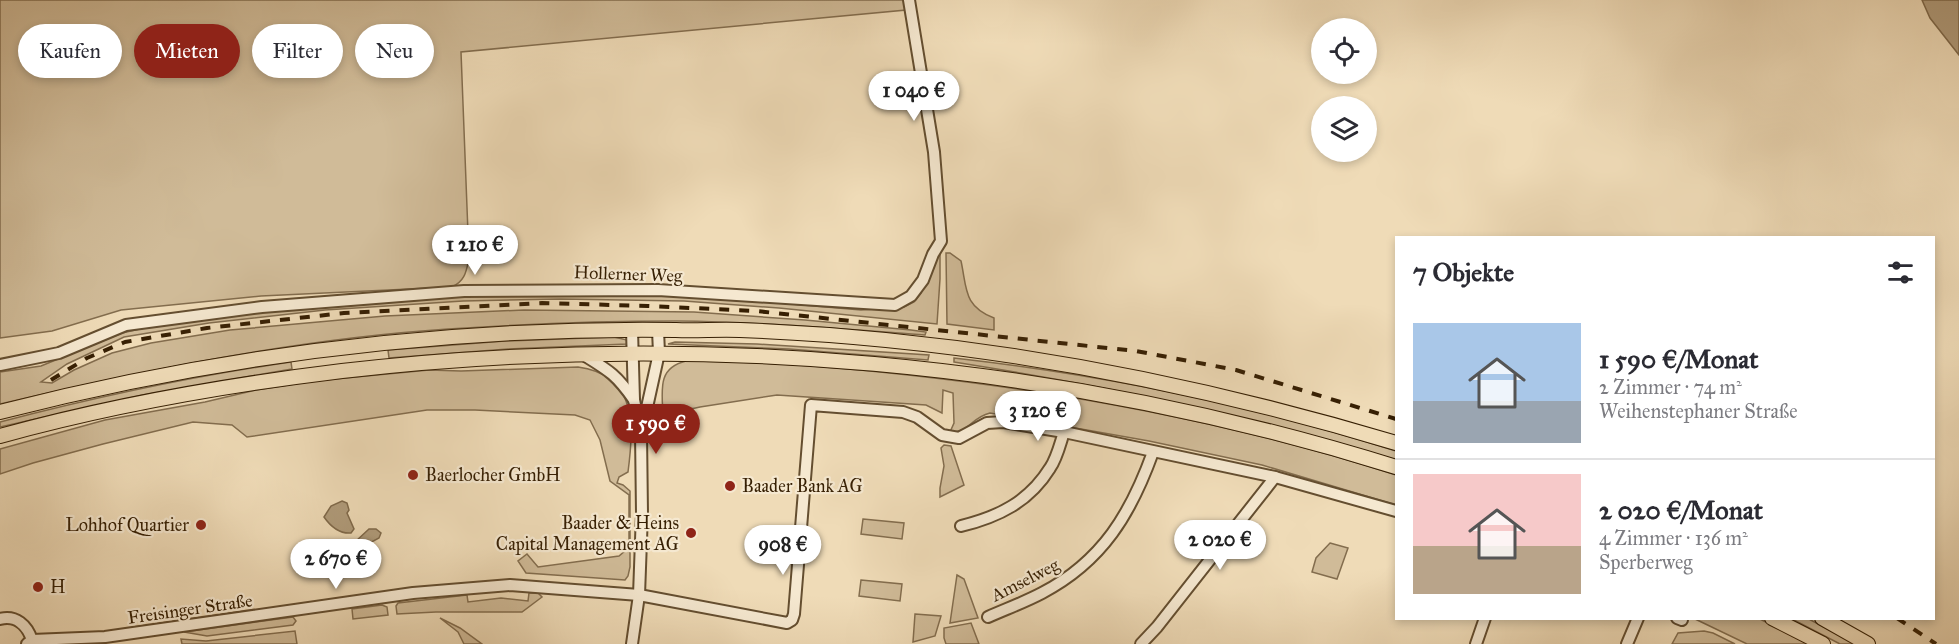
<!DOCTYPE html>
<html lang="de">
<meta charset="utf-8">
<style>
:root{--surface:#fff;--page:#f7f7f7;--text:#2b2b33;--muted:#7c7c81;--line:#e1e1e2;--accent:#8f2418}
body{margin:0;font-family:"IM FELL Great Primer",serif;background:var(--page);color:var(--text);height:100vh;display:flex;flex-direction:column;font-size:22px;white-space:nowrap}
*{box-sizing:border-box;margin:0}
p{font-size:20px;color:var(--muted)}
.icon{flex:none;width:33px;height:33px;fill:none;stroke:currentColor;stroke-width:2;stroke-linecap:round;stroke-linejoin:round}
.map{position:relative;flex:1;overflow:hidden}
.sheet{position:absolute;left:1395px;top:236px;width:540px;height:384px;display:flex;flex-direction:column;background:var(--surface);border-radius:0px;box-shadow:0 3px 9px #0003}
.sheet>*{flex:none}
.banner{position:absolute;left:18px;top:24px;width:570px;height:54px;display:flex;gap:12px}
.controls{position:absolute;left:1311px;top:18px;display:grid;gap:12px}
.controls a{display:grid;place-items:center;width:66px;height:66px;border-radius:50%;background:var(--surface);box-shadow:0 3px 9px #0003;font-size:30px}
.price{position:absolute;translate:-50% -51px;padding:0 14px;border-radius:21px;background:#fff;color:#222;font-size:20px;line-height:39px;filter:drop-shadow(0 2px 3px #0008)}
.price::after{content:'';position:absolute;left:50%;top:36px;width:18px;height:14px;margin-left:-9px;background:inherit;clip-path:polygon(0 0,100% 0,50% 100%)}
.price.on{background:var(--accent);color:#fff}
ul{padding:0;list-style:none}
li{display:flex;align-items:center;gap:18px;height:150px;padding:0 18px}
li+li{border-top:2px solid var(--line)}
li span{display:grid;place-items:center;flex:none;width:168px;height:120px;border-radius:0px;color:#555}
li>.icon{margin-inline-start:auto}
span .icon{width:72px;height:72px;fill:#fffc;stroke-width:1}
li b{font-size:26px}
h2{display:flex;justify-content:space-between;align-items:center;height:72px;padding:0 18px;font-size:26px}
.pill{padding:0 21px;border-radius:27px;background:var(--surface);box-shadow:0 3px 9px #0003;font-size:21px;line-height:54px}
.pill.on{background:var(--accent);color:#fff}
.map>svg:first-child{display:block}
.green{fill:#d0bb98;stroke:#836d4e;stroke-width:1.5}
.water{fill:#b09b7a;stroke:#7f694a;stroke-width:1.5}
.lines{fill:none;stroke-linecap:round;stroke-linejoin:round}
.minor-casing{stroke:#644e30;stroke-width:14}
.major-casing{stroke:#361f03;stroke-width:16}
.minor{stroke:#f5e8d0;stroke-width:10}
.major{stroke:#efdbb7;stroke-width:14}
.rail{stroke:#361f03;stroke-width:4;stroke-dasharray:10 10;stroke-linecap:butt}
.poi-dot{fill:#8f2418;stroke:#f5e8d0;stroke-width:2}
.labels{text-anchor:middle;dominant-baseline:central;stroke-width:4.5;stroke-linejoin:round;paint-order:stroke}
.street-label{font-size:18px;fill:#361f03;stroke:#f5e8d0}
.poi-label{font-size:18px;fill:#361f03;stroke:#f5e8d0;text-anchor:start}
</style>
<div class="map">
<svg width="1959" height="644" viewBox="0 0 1959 644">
<rect width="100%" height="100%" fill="#efdbb7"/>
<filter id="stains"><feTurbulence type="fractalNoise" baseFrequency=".00333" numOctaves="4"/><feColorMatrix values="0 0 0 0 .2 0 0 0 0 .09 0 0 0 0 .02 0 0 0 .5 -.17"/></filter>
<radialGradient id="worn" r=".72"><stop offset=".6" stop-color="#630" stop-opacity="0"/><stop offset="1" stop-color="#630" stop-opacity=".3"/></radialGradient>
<!-- green -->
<g class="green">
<path d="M0 0H904L906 10 461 52 469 259C466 272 465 281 452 287L261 296 121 310 52 331 0 338Z"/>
<path d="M946 253H950L961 261C967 288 963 306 994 318V330L947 324Z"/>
<path d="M940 255V279L937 324 779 308 684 301 560 299 463 301 325 310 209 323 124 337 67 364 41 382 52 383 74 370 112 353 151 343 230 330 385 316 524 310 694 312 805 320 911 330 926 332 925 335C843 329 760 322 677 321 601 321 524 324 448 329 296 339 147 370 0 404V372L41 366 122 333 153 326 280 310 383 301 499 294H642L743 300 861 310 904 307 914 302 921 293 936 257Z"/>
<path d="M614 337 627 340V344L508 349 389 358 388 350 505 341Z"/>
<path d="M675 342 757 344 929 355 928 360 789 349 668 344Z"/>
<path d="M954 358C1104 375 1253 405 1396 451V460C1251 415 1104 386 954 362Z"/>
<path d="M686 361C780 361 874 370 967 382 1112 401 1257 430 1396 475V505L1262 465 1149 441 990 413C970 418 971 432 950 432L954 423 953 393 943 390 942 413 926 405 777 395 700 407 663 415C662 390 657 368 686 361Z"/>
<path d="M291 362 292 369 143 395 0 427V422C96 397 193 376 291 362Z"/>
<path d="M578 367C637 375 634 425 628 472L619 477 617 483 623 485 630 491V567L628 576 625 580 526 573 518 561 527 554 538 567 619 556 626 550 629 542V495L610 481 600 440 590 420 575 415 475 410H427L247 437 232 425 193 422 103 444 33 463 0 474V449L105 420 205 402 256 390 314 381 429 370 461 371Z"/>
<path d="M944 445 951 446 964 485 940 497V488L944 466 941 448Z"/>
<path d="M863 519 904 523 902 539 861 534Z"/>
<path d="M1330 543 1348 548 1337 579 1312 572 1316 558Z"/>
<path d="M957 575 964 579 978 618 950 623Z"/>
<path d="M861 580 902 584 900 601 859 596Z"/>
<path d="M529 593H538L542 597 522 612H436L397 614 396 606 398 603 467 595 468 602 501 598 528 601Z"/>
<path d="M382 605 387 607 388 615 353 619 352 609Z"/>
<path d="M915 614 941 616 935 636 913 642Z"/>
<path d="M293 617 296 621 293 625 207 636 184 632Z"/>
<path d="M440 618 460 628 482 644H464L458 632Z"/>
<path d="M1693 618H1758L1809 644H1747Z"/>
<path d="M1790 618H1807L1856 644H1840Z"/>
<path d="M971 623 979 644H946L944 638V628Z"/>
<path d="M295 631 297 644H182L181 639 206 641Z"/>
<path d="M1704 631 1713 633 1735 644H1672L1678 633Z"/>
</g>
<!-- water -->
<g class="water">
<path d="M1922 0H1959V55L1930 18Z"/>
<path d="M342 501 347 503 349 510 347 513 354 529 351 533C339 534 331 527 324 517L331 506Z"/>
<path d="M369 529H376L381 533 379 538 368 544 356 541Z"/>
</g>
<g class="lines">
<!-- minor casing -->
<g class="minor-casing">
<g id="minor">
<path d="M582 354C608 370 616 374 634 400"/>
<path d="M0 365 59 353 126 325 262 307 464 291 658 290 895 305 911 296 923 280 933 254 941 241 934 152 909 0"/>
<path d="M642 430 659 353 658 330"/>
<path d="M961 526C998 517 1029 502 1050 468 1057 458 1060 444 1064 432"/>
<path d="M988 617C1006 609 1025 602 1042 593 1103 561 1131 513 1153 452"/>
<path d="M1677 618 1682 620"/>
<path d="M0 619C16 615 27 625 32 640"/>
<path d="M27 644 32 640 105 637 413 593 510 585 639 595 787 623 792 620 794 614 811 405 903 412 917 417 942 435 959 438 987 423 1003 422 1064 432 1275 477 1396 511"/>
<path d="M632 644 639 595 642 513 641 433 634 400 632 330"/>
<path d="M1141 644 1157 627 1275 477"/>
<path d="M1476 644 1485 618"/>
<path d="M1627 644 1638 618"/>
</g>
</g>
<!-- major casing -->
<g class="major-casing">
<g id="major">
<path d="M0 412C221 355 448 327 676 330 697 331 718 329 740 330 962 338 1183 379 1396 443"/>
<path d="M0 436C112 405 227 385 342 371 696 330 1056 361 1396 467"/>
<path d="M1772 618 1823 644"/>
<path d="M1822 618 1868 644"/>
</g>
</g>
<!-- minor -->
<use href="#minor" class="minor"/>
<!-- major -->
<use href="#major" class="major"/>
<!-- rail -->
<g class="rail">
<path d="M51 380 87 358 125 342 207 328 344 313 542 303 648 306 756 311 1136 351 1236 370 1396 419"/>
<path d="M1897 618 1936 644"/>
</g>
</g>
<!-- markers -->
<g class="poi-dot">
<circle cx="413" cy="475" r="6"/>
<circle cx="730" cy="486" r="6"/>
<circle cx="201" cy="525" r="6"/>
<circle cx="691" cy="533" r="6"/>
<circle cx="38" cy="587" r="6"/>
</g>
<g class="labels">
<!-- street labels -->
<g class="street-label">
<text transform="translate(628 274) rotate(2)">Hollerner Weg</text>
<text transform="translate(1025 580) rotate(-27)">Amselweg</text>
<text transform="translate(190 609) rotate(-8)">Freisinger Straße</text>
</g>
<!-- poi labels -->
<g class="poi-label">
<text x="425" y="475">Baerlocher GmbH</text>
<text x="742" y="486">Baader Bank AG</text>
<text x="679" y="523" text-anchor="end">Baader &amp; Heins<tspan x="679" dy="21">Capital Management AG</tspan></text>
<text x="189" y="525" text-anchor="end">Lohhof Quartier</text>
<text x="50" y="587">H</text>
</g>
</g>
<rect width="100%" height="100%" filter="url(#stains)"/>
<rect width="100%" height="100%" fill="url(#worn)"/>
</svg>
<div class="controls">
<a><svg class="icon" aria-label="locate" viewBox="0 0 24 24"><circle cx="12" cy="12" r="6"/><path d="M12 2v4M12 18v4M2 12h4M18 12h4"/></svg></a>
<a><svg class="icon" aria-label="layers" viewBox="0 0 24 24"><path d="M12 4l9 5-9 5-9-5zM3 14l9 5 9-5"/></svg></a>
</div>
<b class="price" style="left:914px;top:122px">1 040 €</b>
<b class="price" style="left:475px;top:276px">1 210 €</b>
<b class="price" style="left:1038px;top:442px">3 120 €</b>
<b class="price on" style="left:656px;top:455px">1 590 €</b>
<b class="price" style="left:1220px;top:571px">2 020 €</b>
<b class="price" style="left:783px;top:576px">908 €</b>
<b class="price" style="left:336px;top:590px">2 670 €</b>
<div class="banner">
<a class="pill">Kaufen</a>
<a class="pill on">Mieten</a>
<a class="pill">Filter</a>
<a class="pill">Neu</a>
</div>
<section class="sheet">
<h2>7 Objekte<svg class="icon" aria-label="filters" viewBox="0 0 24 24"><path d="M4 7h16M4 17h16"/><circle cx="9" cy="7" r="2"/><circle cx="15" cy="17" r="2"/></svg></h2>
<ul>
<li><span style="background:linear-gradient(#a9c7e8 65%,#9aa5b1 0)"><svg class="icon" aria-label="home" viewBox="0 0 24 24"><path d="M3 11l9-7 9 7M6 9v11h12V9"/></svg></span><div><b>1 590 €/Monat</b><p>2 Zimmer · 74 m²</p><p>Weihenstephaner Straße</p></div></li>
<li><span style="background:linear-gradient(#f6c9c9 60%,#b9a48a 0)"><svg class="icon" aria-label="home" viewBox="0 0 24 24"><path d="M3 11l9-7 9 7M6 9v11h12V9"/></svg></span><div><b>2 020 €/Monat</b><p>4 Zimmer · 136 m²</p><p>Sperberweg</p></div></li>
</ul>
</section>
</div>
